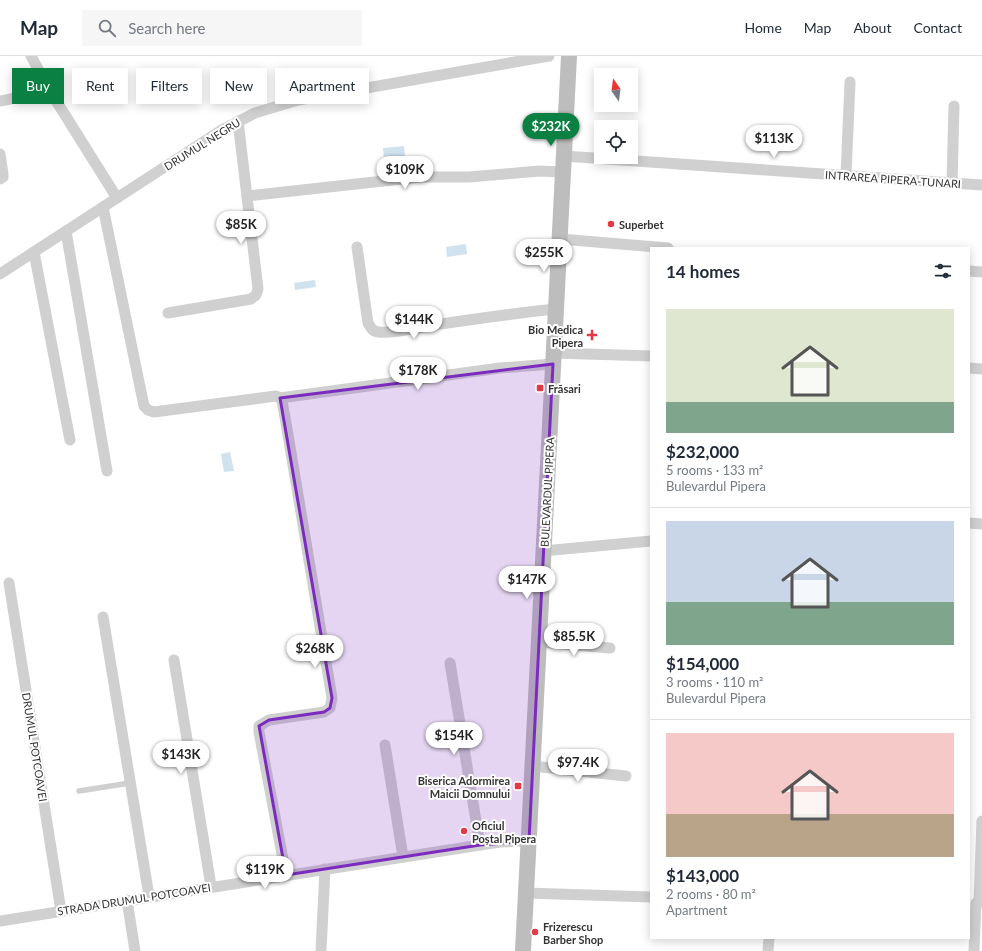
<!DOCTYPE html>
<meta charset="utf-8">
<style>
:root{--surface:#fff;--page:#f6f6f7;--text:#1f2937;--muted:#747a83;--line:#e0e1e3;--accent:#0b8043}
body{margin:0;font-family:Lato,sans-serif;background:var(--page);color:var(--text);height:100vh;display:flex;flex-direction:column;font-size:15px;white-space:nowrap}
*{box-sizing:border-box;margin:0}
p{font-size:13px;color:var(--muted)}
.icon{flex:none;width:22px;height:22px;fill:none;stroke:currentColor;stroke-width:2;stroke-linecap:round;stroke-linejoin:round}
.map{position:relative;flex:1;overflow:hidden}
.drawer{position:absolute;left:650px;top:191px;width:320px;height:692px;display:flex;flex-direction:column;background:var(--surface);border-radius:0px;box-shadow:0 2px 10px #0003}
.drawer>*{flex:none}
.banner{position:absolute;left:12px;top:12px;width:380px;height:36px;display:flex;gap:8px}
.needle{width:26px;rotate:346deg}
.tools{position:absolute;left:594px;top:12px;display:grid;gap:8px}
.tools a{display:grid;place-items:center;width:44px;height:44px;border-radius:0px;background:var(--surface);box-shadow:0 2px 10px #0003;font-size:20px}
.price{position:absolute;translate:-50% -34px;padding:0 9px;border-radius:14px;background:#fff;color:#222;font-size:13px;line-height:26px;filter:drop-shadow(0 1px 2px #0008)}
.price::after{content:'';position:absolute;left:50%;top:24px;width:12px;height:9px;margin-left:-6px;background:inherit;clip-path:polygon(0 0,100% 0,50% 100%)}
.price.active{background:var(--accent);color:#fff}
ul{padding:0;list-style:none}
li{display:grid;align-content:center;gap:8px;height:212px;padding:0 16px}
li+li{border-top:1px solid var(--line)}
li span{display:grid;place-items:center;height:124px;border-radius:0px;color:#555}
li>.icon{margin-inline-start:auto}
span .icon{width:72px;height:72px;fill:#fffc;stroke-width:1}
li b{font-size:17px}
h2{display:flex;justify-content:space-between;align-items:center;height:48px;padding:0 16px;font-size:17px}
.chip{padding:0 14px;border-radius:0px;background:var(--surface);box-shadow:0 2px 10px #0003;font-size:14px;line-height:36px}
.chip.active{background:var(--accent);color:#fff}
header{display:flex;align-items:center;gap:24px;box-sizing:border-box;height:56px;padding:0 20px;background:var(--surface);border-bottom:1px solid var(--line)}
header strong{font-size:19px}
nav{display:flex;gap:22px;margin-inline-start:auto;font-size:14px}
.search{width:280px;height:36px;background:var(--page);display:flex;align-items:center;gap:10px;box-sizing:border-box;padding:0 14px;border-radius:0px;color:var(--muted);font-size:15px}
.map>svg:first-child{display:block}
.water{fill:#cfe2ee}
.lines{fill:none;stroke-linecap:round;stroke-linejoin:round}
.lane{stroke:#d0d0d0;stroke-width:5.5}
.street{stroke:#d0d0d0;stroke-width:11}
.secondary{stroke:#bdbdbd;stroke-width:16}
.marked{fill:#7b2cbf;fill-opacity:0.2;stroke:#7b2cbf;stroke-width:3;stroke-linejoin:round}
.poi-dot{fill:#e63946;stroke:#fff;stroke-width:1.5}
.labels{text-anchor:middle;dominant-baseline:central;stroke-width:4;stroke-linejoin:round;paint-order:stroke}
.street-label{font-size:11px;fill:#333;stroke:#fff}
.poi-label{font-size:11px;font-weight:bold;fill:#333;stroke:#fff;text-anchor:start}
</style>
<header>
<strong>Map</strong>
<div class="search"><svg class="icon" aria-label="search" viewBox="0 0 24 24"><circle cx="10" cy="10" r="6"/><path d="M15 15l6 6"/></svg>Search here</div>
<nav><a>Home</a><a>Map</a><a>About</a><a>Contact</a></nav>
</header>
<div class="map">
<svg width="982" height="895" viewBox="0 0 982 895">
<rect width="100%" height="100%" fill="#fff"/>
<!-- water -->
<g class="water">
<path d="M404 90 405 102 384 104 383 92Z"/>
<path d="M466 188 467 198 447 201 446 191Z"/>
<path d="M315 224 316 231 295 234 294 227Z"/>
<path d="M230 396 234 415 224 416 221 398Z"/>
</g>
<g class="lines">
<!-- lane -->
<path class="lane" d="M79 735 130 727"/>
<!-- street -->
<g class="street">
<path d="M31 0 50 35 117 142"/>
<path d="M0 45 50 35"/>
<path d="M0 98 3 118V121L0 123"/>
<path d="M564 100 982 129"/>
<path d="M846 119 850 26"/>
<path d="M952 127 954 50"/>
<path d="M247 140 420 121H469L539 115 563 116"/>
<path d="M103 151 144 350 148 354 154 356 276 340 280 342 500 312 553 308"/>
<path d="M66 175 107 415"/>
<path d="M560 183 668 192"/>
<path d="M357 191 368 267C371 272 373 276 379 276 393 278 419 271 434 269 475 263 515 257 556 253"/>
<path d="M34 196 70 384"/>
<path d="M969 215 982 216"/>
<path d="M0 218 220 75 255 57 298 44 549 0"/>
<path d="M168 257 251 243 256 239 258 233 238 65"/>
<path d="M554 297 651 300"/>
<path d="M969 312 982 313"/>
<path d="M280 342 282 345 286 367 332 642 330 652 324 656 269 664 259 670V676L286 819"/>
<path d="M969 467 982 468"/>
<path d="M543 495 651 485"/>
<path d="M9 527 61 855"/>
<path d="M103 561 149 840"/>
<path d="M539 586 610 592"/>
<path d="M174 604 211 830"/>
<path d="M450 607 480 789"/>
<path d="M385 689 403 801"/>
<path d="M532 710 626 720"/>
<path d="M526 837 651 841"/>
<path d="M127 844 135 895"/>
<path d="M979 847 982 765"/>
<path d="M0 865 480 789 500 786 529 785"/>
<path d="M321 895 325 813"/>
<path d="M768 895 769 882"/>
<path d="M974 895 976 847"/>
</g>
<!-- secondary -->
<path class="secondary" d="M523 895 569 0"/>
</g>
<!-- marked area -->
<path class="marked" d="M553 308 529 785 480 789 286 819 259 670 269 664 324 656 330 652 332 642 280 342Z"/>
<!-- markers -->
<g class="poi-dot">
<circle cx="611" cy="168" r="4"/>
<path d="M590 273h4v4h4v4h-4v4h-4v-4h-4v-4h4z"/>
<rect x="536" y="328" width="8" height="8" rx="2"/>
<rect x="514" y="726" width="8" height="8" rx="2"/>
<circle cx="464" cy="775" r="4"/>
<circle cx="535" cy="876" r="4"/>
</g>
<g class="labels">
<!-- street labels -->
<g class="street-label">
<text transform="translate(202 88) rotate(-32)">DRUMUL NEGRU</text>
<text transform="translate(893 123) rotate(4)">INTRAREA PIPERA-TUNARI</text>
<text transform="translate(547 436) rotate(-87)">BULEVARDUL PIPERA</text>
<text transform="translate(35 691) rotate(81)">DRUMUL POTCOAVEI</text>
<text transform="translate(134 843) rotate(-9)">STRADA DRUMUL POTCOAVEI</text>
</g>
<!-- poi labels -->
<g class="poi-label">
<text x="619" y="168">Superbet</text>
<text x="583" y="273" text-anchor="end">Bio Medica<tspan x="583" dy="13">Pipera</tspan></text>
<text x="548" y="332">Frăsari</text>
<text x="510" y="724" text-anchor="end">Biserica Adormirea<tspan x="510" dy="13">Maicii Domnului</tspan></text>
<text x="472" y="769">Oficiul<tspan x="472" dy="13">Poștal Pipera</tspan></text>
<text x="543" y="870">Frizerescu<tspan x="543" dy="13">Barber Shop</tspan></text>
</g>
</g>
</svg>
<div class="tools">
<a><svg class="needle" viewBox="-14 -14 28 28"><path d="M0-13l5 13h-10z" fill="#e53935"/><path d="M0 13l5-13h-10z" fill="#747a83"/></svg></a>
<a><svg class="icon" aria-label="locate" viewBox="0 0 24 24"><circle cx="12" cy="12" r="6"/><path d="M12 2v4M12 18v4M2 12h4M18 12h4"/></svg></a>
</div>
<b class="price active" style="left:551px;top:91px">$232K</b>
<b class="price" style="left:774px;top:103px">$113K</b>
<b class="price" style="left:405px;top:134px">$109K</b>
<b class="price" style="left:241px;top:189px">$85K</b>
<b class="price" style="left:544px;top:217px">$255K</b>
<b class="price" style="left:414px;top:284px">$144K</b>
<b class="price" style="left:418px;top:335px">$178K</b>
<b class="price" style="left:527px;top:544px">$147K</b>
<b class="price" style="left:574px;top:601px">$85.5K</b>
<b class="price" style="left:315px;top:613px">$268K</b>
<b class="price" style="left:454px;top:700px">$154K</b>
<b class="price" style="left:181px;top:719px">$143K</b>
<b class="price" style="left:578px;top:727px">$97.4K</b>
<b class="price" style="left:265px;top:834px">$119K</b>
<div class="banner">
<a class="chip active">Buy</a>
<a class="chip">Rent</a>
<a class="chip">Filters</a>
<a class="chip">New</a>
<a class="chip">Apartment</a>
</div>
<section class="drawer">
<h2>14 homes<svg class="icon" aria-label="filters" viewBox="0 0 24 24"><path d="M4 7h16M4 17h16"/><circle cx="9" cy="7" r="2"/><circle cx="15" cy="17" r="2"/></svg></h2>
<ul>
<li><span style="background:linear-gradient(#dfe7d0 75%,#7fa58c 0)"><svg class="icon" aria-label="home" viewBox="0 0 24 24"><path d="M3 11l9-7 9 7M6 9v11h12V9"/></svg></span><div><b>$232,000</b><p>5 rooms · 133 m²</p><p>Bulevardul Pipera</p></div></li>
<li><span style="background:linear-gradient(#c9d6e8 65%,#7fa58c 0)"><svg class="icon" aria-label="home" viewBox="0 0 24 24"><path d="M3 11l9-7 9 7M6 9v11h12V9"/></svg></span><div><b>$154,000</b><p>3 rooms · 110 m²</p><p>Bulevardul Pipera</p></div></li>
<li><span style="background:linear-gradient(#f6c9c9 65%,#b9a48a 0)"><svg class="icon" aria-label="home" viewBox="0 0 24 24"><path d="M3 11l9-7 9 7M6 9v11h12V9"/></svg></span><div><b>$143,000</b><p>2 rooms · 80 m²</p><p>Apartment</p></div></li>
</ul>
</section>
</div>
